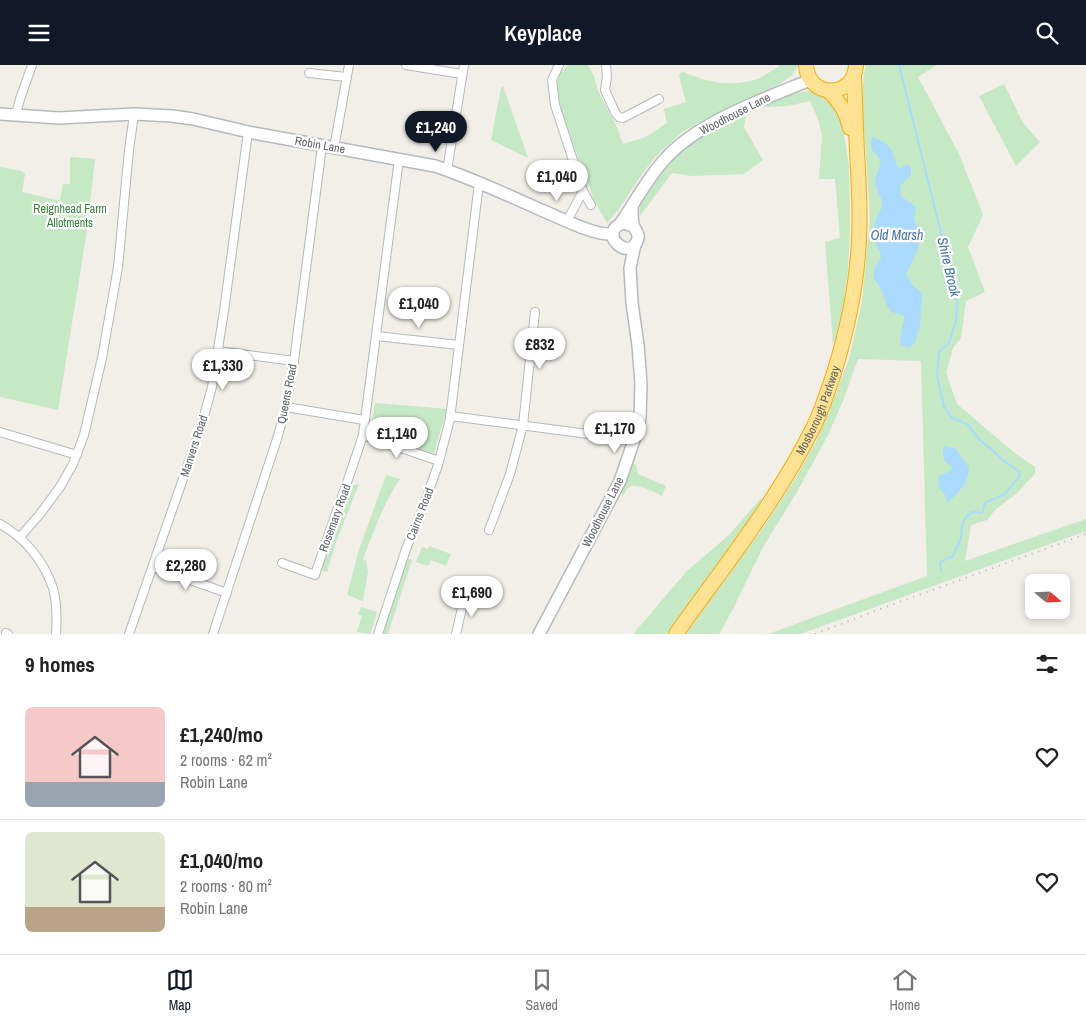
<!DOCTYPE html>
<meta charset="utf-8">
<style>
:root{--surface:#fff;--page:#f6f6f6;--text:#222;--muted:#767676;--line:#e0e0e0;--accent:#111827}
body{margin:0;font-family:"Archivo Narrow",sans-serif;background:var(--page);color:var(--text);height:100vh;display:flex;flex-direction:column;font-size:19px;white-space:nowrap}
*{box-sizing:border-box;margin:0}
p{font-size:16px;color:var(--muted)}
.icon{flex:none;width:28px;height:28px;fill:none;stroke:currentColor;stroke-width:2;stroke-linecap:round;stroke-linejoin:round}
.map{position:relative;height:569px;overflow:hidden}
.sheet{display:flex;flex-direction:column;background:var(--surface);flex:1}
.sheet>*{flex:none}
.needle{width:32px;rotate:109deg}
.controls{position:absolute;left:1025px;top:509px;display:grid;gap:10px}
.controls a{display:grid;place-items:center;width:45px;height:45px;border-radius:8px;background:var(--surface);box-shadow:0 2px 8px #0003;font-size:25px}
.price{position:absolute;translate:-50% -42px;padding:0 11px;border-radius:18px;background:#fff;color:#222;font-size:16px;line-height:32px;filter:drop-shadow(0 1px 2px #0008)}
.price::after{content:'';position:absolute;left:50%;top:30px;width:15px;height:11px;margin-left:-8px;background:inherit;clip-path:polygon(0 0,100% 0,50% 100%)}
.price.on{background:var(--accent);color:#fff}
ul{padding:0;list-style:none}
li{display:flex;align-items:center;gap:15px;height:125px;padding:0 25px}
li+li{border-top:1px solid var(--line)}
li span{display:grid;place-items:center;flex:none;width:140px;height:100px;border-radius:8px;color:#555}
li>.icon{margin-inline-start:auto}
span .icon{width:60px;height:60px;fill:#fffc;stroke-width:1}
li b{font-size:21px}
h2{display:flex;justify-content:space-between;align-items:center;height:60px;padding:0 25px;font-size:21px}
header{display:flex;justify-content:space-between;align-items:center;height:65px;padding:0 25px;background:var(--accent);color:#fff;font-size:22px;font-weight:600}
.tabs{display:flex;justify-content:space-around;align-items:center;height:70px;border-top:1px solid var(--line);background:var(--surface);font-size:14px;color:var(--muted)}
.tabs a{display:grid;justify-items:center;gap:2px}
.tabs .on{color:var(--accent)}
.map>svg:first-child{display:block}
.green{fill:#c5e8c5}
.water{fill:#aadaff}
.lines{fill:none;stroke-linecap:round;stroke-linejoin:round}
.stream{stroke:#aadaff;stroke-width:2}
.street-casing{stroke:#b5b8bc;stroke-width:10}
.secondary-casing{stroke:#b6babf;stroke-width:14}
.highway-casing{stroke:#f9ab00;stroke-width:16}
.street{stroke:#fff;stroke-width:8}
.secondary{stroke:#fff;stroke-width:11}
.highway{stroke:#fde293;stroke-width:14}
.rail{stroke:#b6b7b8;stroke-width:2;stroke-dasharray:1 6;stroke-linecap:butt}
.labels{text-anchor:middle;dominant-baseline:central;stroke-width:4.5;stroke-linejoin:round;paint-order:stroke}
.street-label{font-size:12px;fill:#5f6368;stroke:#fff}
.park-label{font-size:12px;fill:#348238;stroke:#fff}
.water-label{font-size:14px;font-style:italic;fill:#4174aa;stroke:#fff}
</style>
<header><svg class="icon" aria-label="menu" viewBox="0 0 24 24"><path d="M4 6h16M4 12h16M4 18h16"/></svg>Keyplace<svg class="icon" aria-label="search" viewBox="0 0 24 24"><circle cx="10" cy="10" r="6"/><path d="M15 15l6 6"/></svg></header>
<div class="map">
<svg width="1086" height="569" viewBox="0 0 1086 569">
<rect width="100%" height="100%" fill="#f1efe8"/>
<!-- green -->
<g class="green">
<path d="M568 0H588L594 11 598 26 616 60 623 79 646 72 667 58 664 44 686 37 679 11 682 6C704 17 731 22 754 15 762 13 771 6 778 2L780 0H799L791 11 772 24 707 53 681 68 654 93 638 115 619 144 607 158 595 137 562 50 558 29 557 20 559 10 562 6Z"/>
<path d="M866 0H937L918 12 960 91 983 150 968 182 985 227 966 236 961 273 953 283 946 308 957 339 1016 389 1035 402V409L1016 429 996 444 987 455 971 460 965 496 1086 454V466L800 569H768L927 511 921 296 858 294 843 336 828 370 797 427 763 482 733 544 719 569H686L765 460 793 417 815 379 834 333 849 294 862 237 870 153 862 32 864 9Z"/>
<path d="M1004 19 1023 58 1040 77 1016 101 979 31Z"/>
<path d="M503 21 528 93 491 75 501 23Z"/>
<path d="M815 25 826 28 840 44 849 101 850 163 848 206 839 271 833 278 825 177 840 173 835 114H819L822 70 818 54 810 36 788 41 763 42C777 30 797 28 815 25Z"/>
<path d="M746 49 744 62 763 95 744 109 692 111 672 108 640 151C636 137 657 108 668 98 681 86 699 72 714 63 724 58 736 54 746 49Z"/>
<path d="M70 92 95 94 86 172 58 345 0 332V102L22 106 25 109 22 127 60 136 63 119H70Z"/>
<path d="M375 338 447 344 434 388 427 389 372 366 371 363Z"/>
<path d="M631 398 636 400 638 409 666 421 662 431C655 427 635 417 629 422 626 424 625 427 624 430L619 428Z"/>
<path d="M386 410 400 414C383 439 374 466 363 494L366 496 368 506 363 536 347 530 359 485Z"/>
<path d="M359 419 336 477 327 507 321 505 350 421Z"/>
<path d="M762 432 759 443 667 569H633L687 506 729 470Z"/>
<path d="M429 481 451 489 446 501 431 495 428 501 416 497 422 482 428 484Z"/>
<path d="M407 493 412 495 388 569H383Z"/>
<path d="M361 542 377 547 370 569 357 567 362 551 358 549Z"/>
</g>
<!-- water -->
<g class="water">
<path d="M874 72C893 82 892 83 898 104L909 99 911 103V110L900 121 901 131 916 142 914 155 920 166 918 184 906 209 911 218 922 229 920 259 915 278 909 283 900 280 901 268 905 251 892 247 886 239 883 228 874 213V205L881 193 880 186 876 180 874 173V162L876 154 882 142 881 133 875 119 876 111 881 97 876 89 872 85 871 73Z"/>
<path d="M944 381 955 383 969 403C968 420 958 428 946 439L947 432C940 425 937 421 939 411L952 405 951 401C942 395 942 391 944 381Z"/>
</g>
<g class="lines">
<!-- stream -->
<path class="stream" d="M899 0 942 172V187L955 219 957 235 956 256 949 278 939 287 937 311 944 342 952 353 967 359 980 375 997 389 1001 394 1020 407 1019 412 1005 429 985 438 982 448 972 447 967 451 962 460 961 473 953 491 940 497 941 506"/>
<!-- street casing -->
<g class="street-casing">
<g id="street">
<path d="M406 0 462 9"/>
<path d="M559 0 552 15 555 40 583 126 591 140"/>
<path d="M606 0 607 12 605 25 616 49 619 52 623 53 659 34"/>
<path d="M309 8 346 12"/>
<path d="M16 50 20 34 32 0"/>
<path d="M334 83 349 0"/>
<path d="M447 105 464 0"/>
<path d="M567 156 583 126"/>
<path d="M376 271 459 280"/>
<path d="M218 286 294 296"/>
<path d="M286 342 364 355"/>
<path d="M450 351 634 375"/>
<path d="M0 367 77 390"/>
<path d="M363 370 439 396"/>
<path d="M0 459C25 473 43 495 53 523 57 537 57 554 56 569"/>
<path d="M489 465 510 409 523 360 535 247"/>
<path d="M20 472 40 449 60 422 73 399 84 370 102 293 118 202 129 85 134 49"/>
<path d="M282 498 315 510C330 463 348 417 363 370L399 94"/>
<path d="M153 502 227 528"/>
<path d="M6 568 8 569"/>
<path d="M129 569 201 362 212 322 224 246 248 67"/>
<path d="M213 569 277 374 286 342 294 296 322 81"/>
<path d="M378 569 406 484 424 440 438 400 450 354 479 118"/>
<path d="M456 569 465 530"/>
</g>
</g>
<!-- secondary casing -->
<g class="secondary-casing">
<g id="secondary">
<path d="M0 49 59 53 134 49 172 51 193 54 253 68 435 101C471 113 506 129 541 145 559 152 594 171 613 169"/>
<path d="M632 143C632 149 632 157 634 162 636 166 639 169 638 173 632 200 594 167 624 158L633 161"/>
<path d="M620 159C635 138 647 113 666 93 700 56 764 34 810 15"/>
<path d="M539 569 620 416 634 375 640 353 641 318 638 280 632 238 630 203 635 179"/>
</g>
</g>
<!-- highway casing -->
<g class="highway-casing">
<g id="highway">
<path d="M806 0C808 34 854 34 856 0"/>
<path d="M829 26C842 41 845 44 850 63"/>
<path id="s1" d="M676 569C724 501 777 436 814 361 822 344 828 326 834 308 846 269 855 230 858 190 861 156 859 121 857 87 856 62 855 37 854 12"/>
</g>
</g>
<!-- street -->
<use href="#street" class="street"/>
<!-- secondary -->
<use href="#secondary" class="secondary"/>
<!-- highway -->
<use href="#highway" class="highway"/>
<!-- rail -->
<path class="rail" d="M815 569 883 543 1086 469"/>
</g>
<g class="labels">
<!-- street labels -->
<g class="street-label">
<text transform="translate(735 49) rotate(-27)">Woodhouse Lane</text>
<text transform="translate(320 80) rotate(10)">Robin Lane</text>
<text transform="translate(287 329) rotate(-79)">Queens Road</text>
<text stroke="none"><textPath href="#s1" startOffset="266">Mosborough Parkway</textPath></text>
<text transform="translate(194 381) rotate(-72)">Manvers Road</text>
<text transform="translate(603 447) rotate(-63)">Woodhouse Lane</text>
<text transform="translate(420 449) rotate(-69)">Cairns Road</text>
<text transform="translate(335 453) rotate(-70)">Rosemary Road</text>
</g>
<!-- park labels -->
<g class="park-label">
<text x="70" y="144">Reignhead Farm<tspan x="70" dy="14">Allotments</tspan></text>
</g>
<!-- water labels -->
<g class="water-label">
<text x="897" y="170">Old Marsh</text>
<text transform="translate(949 202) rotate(77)">Shire Brook</text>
</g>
</g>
</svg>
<div class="controls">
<a><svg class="needle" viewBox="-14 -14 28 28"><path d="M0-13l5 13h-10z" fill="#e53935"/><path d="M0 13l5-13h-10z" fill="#767676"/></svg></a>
</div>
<b class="price on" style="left:436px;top:88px">£1,240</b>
<b class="price" style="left:557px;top:137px">£1,040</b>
<b class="price" style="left:419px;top:264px">£1,040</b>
<b class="price" style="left:540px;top:305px">£832</b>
<b class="price" style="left:223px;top:326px">£1,330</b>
<b class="price" style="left:615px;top:389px">£1,170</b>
<b class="price" style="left:397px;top:394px">£1,140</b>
<b class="price" style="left:186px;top:526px">£2,280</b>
<b class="price" style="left:472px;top:553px">£1,690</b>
</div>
<section class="sheet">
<h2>9 homes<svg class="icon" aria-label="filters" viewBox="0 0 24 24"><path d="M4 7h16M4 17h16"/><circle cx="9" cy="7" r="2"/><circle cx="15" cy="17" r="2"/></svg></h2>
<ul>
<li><span style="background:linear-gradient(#f6c9c9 75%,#9aa5b1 0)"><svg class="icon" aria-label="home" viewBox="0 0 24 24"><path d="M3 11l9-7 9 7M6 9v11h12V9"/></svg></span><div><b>£1,240/mo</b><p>2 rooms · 62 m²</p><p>Robin Lane</p></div><svg class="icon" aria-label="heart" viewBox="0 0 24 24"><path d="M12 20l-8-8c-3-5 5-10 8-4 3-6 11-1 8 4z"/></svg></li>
<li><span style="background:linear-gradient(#dfe7d0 75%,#b9a48a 0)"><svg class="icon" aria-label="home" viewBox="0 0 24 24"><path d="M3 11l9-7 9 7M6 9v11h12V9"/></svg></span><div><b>£1,040/mo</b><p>2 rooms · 80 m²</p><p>Robin Lane</p></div><svg class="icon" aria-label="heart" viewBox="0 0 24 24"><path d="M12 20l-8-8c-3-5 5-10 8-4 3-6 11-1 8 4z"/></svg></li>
</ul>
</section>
<nav class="tabs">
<a class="on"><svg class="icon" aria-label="map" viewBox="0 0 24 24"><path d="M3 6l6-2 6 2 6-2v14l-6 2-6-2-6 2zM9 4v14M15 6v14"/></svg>Map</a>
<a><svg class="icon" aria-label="saved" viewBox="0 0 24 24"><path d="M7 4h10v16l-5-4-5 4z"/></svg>Saved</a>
<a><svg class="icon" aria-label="home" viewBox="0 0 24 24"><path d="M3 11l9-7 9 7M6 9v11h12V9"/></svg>Home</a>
</nav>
